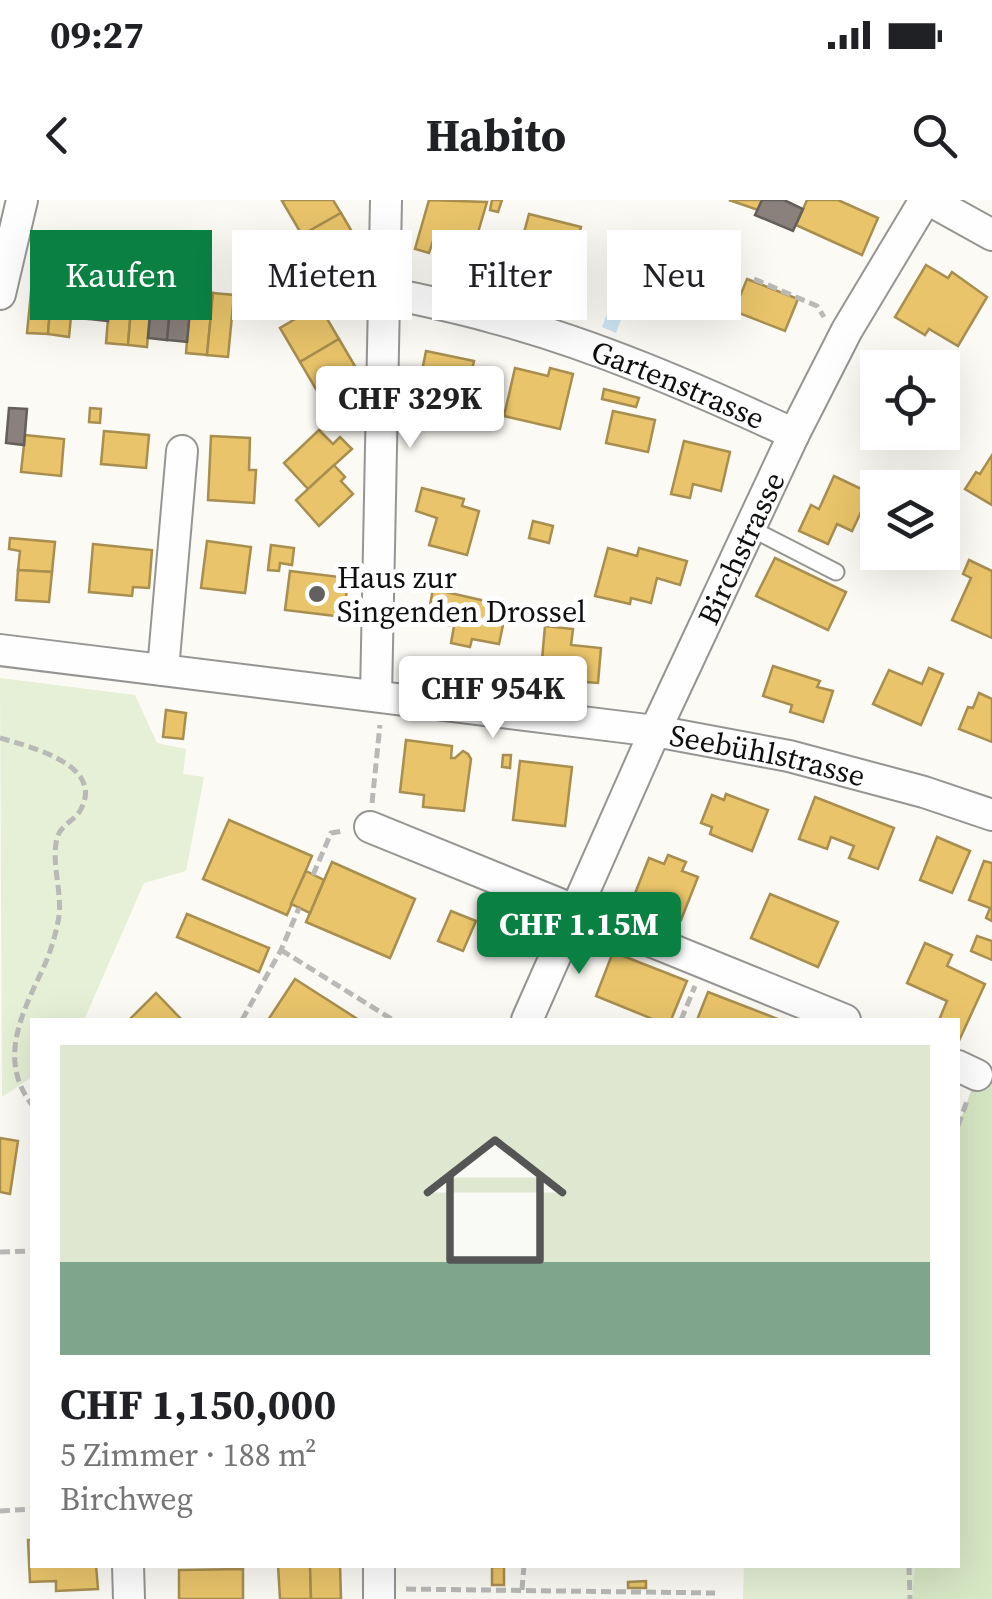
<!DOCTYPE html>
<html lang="de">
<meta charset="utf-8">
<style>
:root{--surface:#fff;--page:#f6f6f6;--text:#202124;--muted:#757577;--line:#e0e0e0;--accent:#0b8043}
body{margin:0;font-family:"Source Serif 4",serif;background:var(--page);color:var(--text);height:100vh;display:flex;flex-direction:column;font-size:38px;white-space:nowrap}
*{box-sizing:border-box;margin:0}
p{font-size:32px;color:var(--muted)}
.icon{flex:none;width:55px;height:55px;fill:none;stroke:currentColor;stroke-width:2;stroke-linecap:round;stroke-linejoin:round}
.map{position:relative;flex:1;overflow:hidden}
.panel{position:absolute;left:30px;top:818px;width:930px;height:550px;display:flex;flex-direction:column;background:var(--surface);border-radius:0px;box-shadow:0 10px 40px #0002}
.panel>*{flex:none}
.top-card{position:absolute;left:30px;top:30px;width:932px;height:90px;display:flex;gap:20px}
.tools{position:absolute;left:860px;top:150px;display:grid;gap:20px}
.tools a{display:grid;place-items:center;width:100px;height:100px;border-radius:0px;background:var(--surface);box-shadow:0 10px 40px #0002;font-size:50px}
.price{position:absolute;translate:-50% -85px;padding:0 22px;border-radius:10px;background:#fff;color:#222;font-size:32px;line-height:65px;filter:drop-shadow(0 2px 5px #0008)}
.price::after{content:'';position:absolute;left:50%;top:60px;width:30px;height:22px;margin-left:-15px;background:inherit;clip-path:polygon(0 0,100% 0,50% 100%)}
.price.active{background:var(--accent);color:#fff}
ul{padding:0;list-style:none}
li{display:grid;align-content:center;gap:20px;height:530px;padding:0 30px}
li+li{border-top:2px solid var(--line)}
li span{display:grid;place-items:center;height:310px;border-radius:0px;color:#555}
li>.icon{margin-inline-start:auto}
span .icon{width:180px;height:180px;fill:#fffc;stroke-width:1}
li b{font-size:42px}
.chip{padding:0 35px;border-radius:0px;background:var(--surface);box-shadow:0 10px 40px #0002;font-size:35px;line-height:90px}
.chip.active{background:var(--accent);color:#fff}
.status{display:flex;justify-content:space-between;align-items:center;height:70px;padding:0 50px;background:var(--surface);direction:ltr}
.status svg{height:28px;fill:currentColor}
header{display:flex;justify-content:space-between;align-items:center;height:130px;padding:0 30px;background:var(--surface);font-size:45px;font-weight:700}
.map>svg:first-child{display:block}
.green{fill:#e5f0d6}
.forest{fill:#d6e7c4}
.water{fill:#cde6f4}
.homes{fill:#e9c46a;stroke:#a88e4f;stroke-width:2.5}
.industry{fill:#8a817c;stroke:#655f5b;stroke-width:2.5}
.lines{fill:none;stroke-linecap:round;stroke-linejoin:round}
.lane-casing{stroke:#959593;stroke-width:19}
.street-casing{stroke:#959593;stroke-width:34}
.path{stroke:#b9b9b8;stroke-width:5;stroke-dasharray:10 5;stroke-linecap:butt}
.lane{stroke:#fefefe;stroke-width:15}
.street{stroke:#fefefe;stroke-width:30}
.poi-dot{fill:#626160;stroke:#fff;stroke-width:4}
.labels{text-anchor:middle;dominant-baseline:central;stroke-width:10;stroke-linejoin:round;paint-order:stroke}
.street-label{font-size:30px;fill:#0f0f0f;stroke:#fff}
.poi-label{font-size:30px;fill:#0f0f0f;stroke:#fff;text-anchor:start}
</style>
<div class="status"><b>09:27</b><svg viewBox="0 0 49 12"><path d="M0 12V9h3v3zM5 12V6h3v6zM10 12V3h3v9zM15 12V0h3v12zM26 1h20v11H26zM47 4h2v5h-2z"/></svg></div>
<header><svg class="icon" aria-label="back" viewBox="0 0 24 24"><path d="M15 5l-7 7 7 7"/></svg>Habito<svg class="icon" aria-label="search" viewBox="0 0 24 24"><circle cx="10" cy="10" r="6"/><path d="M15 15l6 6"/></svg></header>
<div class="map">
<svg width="992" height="1399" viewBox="0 0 992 1399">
<rect width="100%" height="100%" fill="#fbfaf5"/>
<!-- green -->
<g class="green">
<path d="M0 478 135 495 157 543 186 549 183 574 204 577 186 671 144 683 84 820H32V877L2 897Z"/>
<path d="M744 1365H915L912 1399H743Z"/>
</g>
<!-- forest -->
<path class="forest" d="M992 871V1399H912L915 1365H958V926L977 875Z"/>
<!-- water -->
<path class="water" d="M613 98 627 104 616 133 602 127Z"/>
<!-- homes -->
<g class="homes">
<path d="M285 0H333L341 13 302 35 282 1Z"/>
<path d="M429 0 487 2 474 46 435 35 429 53 415 49Z"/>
<path d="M492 0H502L498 12 490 10Z"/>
<path d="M729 0H762L758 10Z"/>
<path d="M807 0H838L878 18 862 55 796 25Z"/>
<path d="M341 13 361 47 322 69 302 35Z"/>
<path d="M529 14 581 27 571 65 519 51Z"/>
<path d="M645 43 712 67 704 91 667 78 662 92 639 83 634 97 616 90 625 66 635 70Z"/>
<path d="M723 53 738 59 735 69 719 63Z"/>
<path d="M926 65 948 78 952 72 987 97 958 146 929 129 925 135 895 117Z"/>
<path d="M33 72 53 74 48 134 27 133Z"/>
<path d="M53 74 75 76 69 137 48 134Z"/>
<path d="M747 79 798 99 785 131 734 111Z"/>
<path d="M111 83 133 85 128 145 106 143Z"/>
<path d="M133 85 152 87 147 147 128 145Z"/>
<path d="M191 91 213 93 207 155 186 153Z"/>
<path d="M213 93 234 95 228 157 207 155Z"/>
<path d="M319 105 339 139 300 162 280 128Z"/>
<path d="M339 139 359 173 320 196 300 162Z"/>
<path d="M426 151 474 161 466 196 419 186Z"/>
<path d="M515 168 548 176 550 168 573 174 560 229 504 216Z"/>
<path d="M604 189 639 198 636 207 602 199Z"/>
<path d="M90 208 101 209 100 223 89 222Z"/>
<path d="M613 211 655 220 648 252 606 243Z"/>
<path d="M319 230 333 244 340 237 352 249 308 289 284 263Z"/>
<path d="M104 231 149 235 146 268 101 264Z"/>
<path d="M25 235 64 239 61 276 21 272Z"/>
<path d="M211 236 250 238 249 270H256L254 303 208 300Z"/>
<path d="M684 241 730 252 721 291 693 284 690 298 671 294Z"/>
<path d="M992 255V305L965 289 976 272 980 274Z"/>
<path d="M334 265 345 277 341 281 353 294 319 326 296 300Z"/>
<path d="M834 276 870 293 852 331 837 324 828 344 799 331 811 305 819 309Z"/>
<path d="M422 288 464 299 462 306 479 311 467 355 429 345 437 318 416 311Z"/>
<path d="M533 321 553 326 549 343 529 338Z"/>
<path d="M10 338 55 342 52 372 18 370 20 351 9 349Z"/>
<path d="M207 341 251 347 245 393 201 388Z"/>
<path d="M93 344 152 350 149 388 133 387 132 396 89 392Z"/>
<path d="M271 345 294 348 292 365 280 363 279 371 268 370Z"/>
<path d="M608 348 637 356 639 348 687 361 680 385 657 378 651 403 631 398 630 404 595 396Z"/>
<path d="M775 358 846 392 828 430 756 396Z"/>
<path d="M969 360 992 371V438L952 420 971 378 963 374Z"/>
<path d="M18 370 52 372 49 402 16 400Z"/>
<path d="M290 371 348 378 344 417 285 410Z"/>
<path d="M433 389 507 406 499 444 472 439 470 447 451 443 454 426 427 421Z"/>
<path d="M545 426 573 429 571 445 601 448 598 483 559 480 560 462 542 460Z"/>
<path d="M773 466 820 481 817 487 833 491 823 522 790 512 792 505 763 496Z"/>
<path d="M929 468 943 474 921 525 873 504 889 470 922 484Z"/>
<path d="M979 493 992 499V542L959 529 968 507 973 508Z"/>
<path d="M166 510 186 513 183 539 163 537Z"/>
<path d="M406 540 452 546 451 558H455L463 551 468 554 471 559 464 611 423 607 424 595 400 592Z"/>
<path d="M503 555H511L510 568 502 567Z"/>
<path d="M520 561 572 567 565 626 513 620Z"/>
<path d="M726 594 768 610 752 651 710 634 712 627 701 623 712 595 724 600Z"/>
<path d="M815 597 894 628 878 669 849 658 854 646 831 637 827 649 799 639Z"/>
<path d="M229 620 312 656 287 715 203 679Z"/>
<path d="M937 637 970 651 952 693 920 680Z"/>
<path d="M668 655 686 662 682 671 698 677 681 720 632 701 649 658 664 664Z"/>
<path d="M984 661 992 663V721L986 718 990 708 969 700Z"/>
<path d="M332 662 415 699 390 758 306 722Z"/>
<path d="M306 671 324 680 310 713 291 704Z"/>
<path d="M770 694 838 722 818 767 751 738Z"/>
<path d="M451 711 476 721 463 751 438 741Z"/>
<path d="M187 714 269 748 259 772 177 737Z"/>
<path d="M977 736 992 741V760L971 751Z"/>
<path d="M925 743 952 755 947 766 985 784 958 843V820H939L947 801 907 783Z"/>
<path d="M613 752 687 781 671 820H655L596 796Z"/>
<path d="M295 779 359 820H268Z"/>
<path d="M708 792 765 814 780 820H697Z"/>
<path d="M156 793 182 820H129Z"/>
<path d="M0 938 18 941 10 994 0 992Z"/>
<path d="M28 1340H32V1365H96L98 1389 56 1391V1381L30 1382Z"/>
<path d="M278 1365H310L311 1399H280Z"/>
<path d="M310 1365H340L341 1399H311Z"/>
<rect x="492" y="1367" width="12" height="18"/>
<path d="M243 1369V1399H179V1370Z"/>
<path d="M646 1381V1388H628V1382Z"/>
</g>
<!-- industry -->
<g class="industry">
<path d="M762 0H784L803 9 793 31 755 15Z"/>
<path d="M73 97 91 99 89 119 71 118Z"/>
<path d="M91 99 109 101 108 121 89 119Z"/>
<path d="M151 107 170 109 167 140 148 138Z"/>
<path d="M170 109 190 111 187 142 167 140Z"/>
<path d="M9 208 27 209 24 245 6 243Z"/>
</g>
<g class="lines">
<!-- lane casing -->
<g class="lane-casing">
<path id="lane" d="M750 328 836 372"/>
</g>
<!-- street casing -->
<g class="street-casing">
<g id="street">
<path d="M929 0 992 35"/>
<path id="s1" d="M385 92C420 100 456 107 491 117 594 144 697 189 794 234"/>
<path d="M0 94 22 0"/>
<path id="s2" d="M0 450 655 531 789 556 924 592 992 615"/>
<path d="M163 470 182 251"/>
<path d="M376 496 386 0"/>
<path d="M370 627 845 820"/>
<path id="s3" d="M527 820 655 531 794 234 847 130 925 0"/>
<path d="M958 866 977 875"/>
<path d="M128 1365 129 1399"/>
<path d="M379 1399V1365"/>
</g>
</g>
<!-- path -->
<g class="path">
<path d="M754 79 817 106 824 117"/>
<path d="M0 538C27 546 105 564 81 609 75 621 61 624 57 638 51 663 62 690 59 716 56 735 49 757 40 775 18 821 0 863 32 905"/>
<path d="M372 603 380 525"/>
<path d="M313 675 331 633 343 631"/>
<path d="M281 750 393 820"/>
<path d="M242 820 281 750 299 708"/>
<path d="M681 820 695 786"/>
<path d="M958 926 968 898"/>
<path d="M0 1052 32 1051"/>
<path d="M0 1311 32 1309"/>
<path d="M909 1365 910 1399"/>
<path d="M406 1389 715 1393"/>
<path d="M522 1390 524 1365"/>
</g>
<!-- lane -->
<use href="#lane" class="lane"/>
<!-- street -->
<use href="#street" class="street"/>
</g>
<!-- markers -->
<circle class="poi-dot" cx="317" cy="394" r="10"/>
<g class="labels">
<!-- street labels -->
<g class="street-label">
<text stroke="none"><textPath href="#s1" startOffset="308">Gartenstrasse</textPath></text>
<text stroke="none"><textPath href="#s3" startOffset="518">Birchstrasse</textPath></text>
<text stroke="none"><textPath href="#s2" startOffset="775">Seebühlstrasse</textPath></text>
</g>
<!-- poi labels -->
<g class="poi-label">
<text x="337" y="377">Haus zur<tspan x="337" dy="34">Singenden Drossel</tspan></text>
</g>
</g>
</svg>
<div class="tools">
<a><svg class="icon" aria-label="locate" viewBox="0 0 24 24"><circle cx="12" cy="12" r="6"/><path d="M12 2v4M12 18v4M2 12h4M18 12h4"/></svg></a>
<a><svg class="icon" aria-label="layers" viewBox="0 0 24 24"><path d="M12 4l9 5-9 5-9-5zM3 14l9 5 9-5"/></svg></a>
</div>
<b class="price" style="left:410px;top:251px">CHF 329K</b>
<b class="price" style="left:493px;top:541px">CHF 954K</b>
<b class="price active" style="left:579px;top:777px">CHF 1.15M</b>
<div class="top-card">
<a class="chip active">Kaufen</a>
<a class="chip">Mieten</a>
<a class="chip">Filter</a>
<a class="chip">Neu</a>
</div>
<section class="panel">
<ul>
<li><span style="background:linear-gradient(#dfe7d0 70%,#7fa58c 0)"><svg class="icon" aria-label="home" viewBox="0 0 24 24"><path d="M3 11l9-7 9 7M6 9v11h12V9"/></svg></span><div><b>CHF 1,150,000</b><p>5 Zimmer · 188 m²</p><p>Birchweg</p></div></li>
</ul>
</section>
</div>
